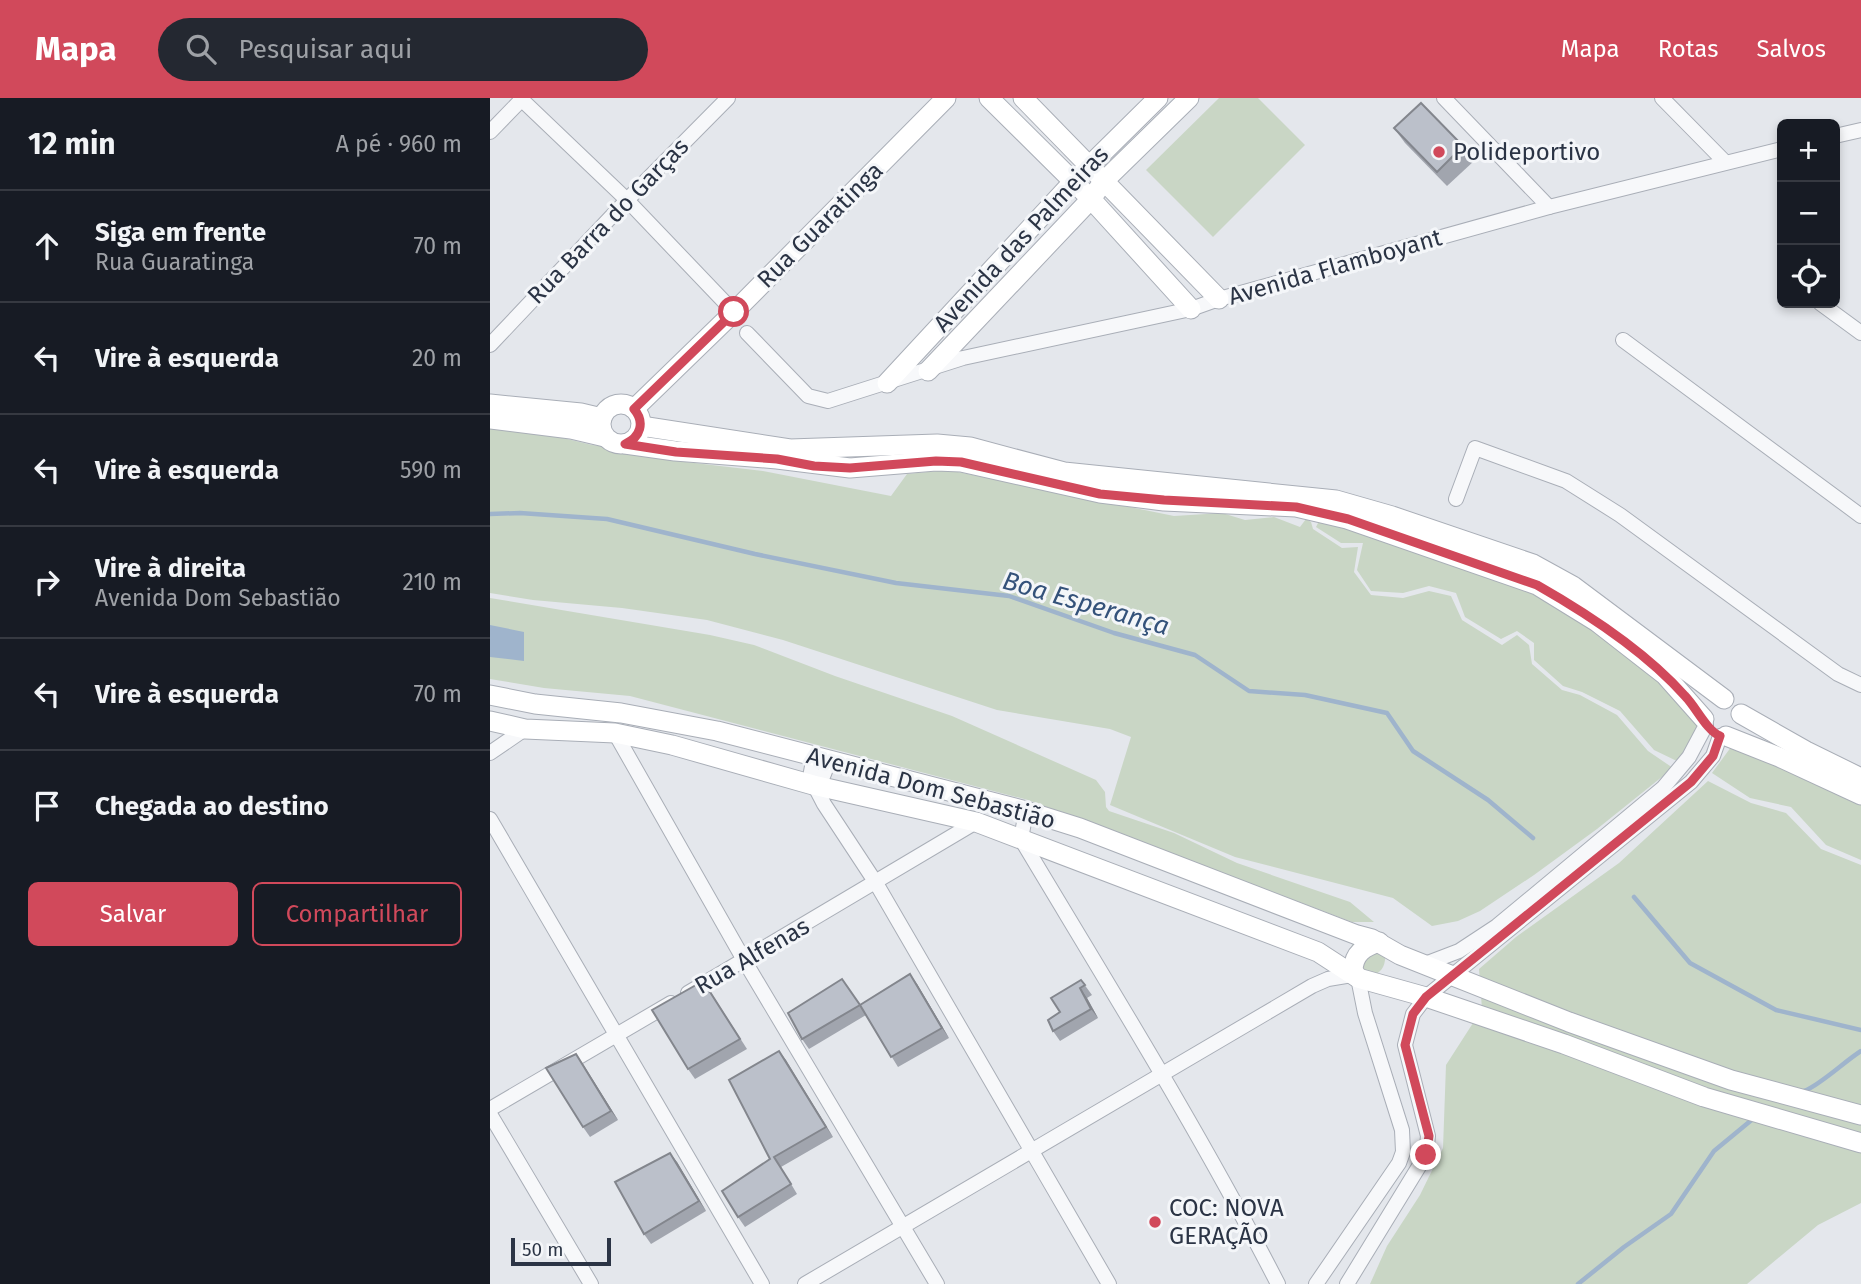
<!DOCTYPE html>
<html lang="pt">
<head>
<meta charset="utf-8">
<style>
	:root { --surface:#171b24; --page:#242831; --text:#f1f3f6; --muted:#9ea1a6; --line:#363941; --accent:#d1495b }
	body { margin:0; font-family:"Fira Sans",sans-serif; background:var(--page); color:var(--text) }
	.controls { position:absolute; right:21px; top:21px; display:grid; overflow:hidden; border-radius:10px; box-shadow:0 4px 10px #0003 }
	.controls button { width:63px; height:63px; display:grid; place-items:center; padding:0; border:0; border-bottom:2px solid var(--line); background:var(--surface); color:var(--text); font:35px sans-serif }
	.scale { position:absolute; left:21px; bottom:18px; width:100px; box-sizing:border-box; padding-left:7px; border:4px solid #2b3445; border-top:0; font-size:19px; line-height:24px; white-space:nowrap; color:#2b3445; -webkit-text-stroke:5px #f4f6f9; paint-order:stroke }
	.stop { position:absolute; width:21px; height:21px; margin:-16px; border:5px solid #d1495b; border-radius:50%; background:#fff }
	.stop.end { background:#d1495b; border-color:#fff; box-shadow:0 2px 7px #0008 }
	.list { margin:0; padding:0; list-style:none }
	h2 { display:flex; justify-content:space-between; align-items:center; height:91px; margin:0; padding:0 28px; font-size:30px }
	h2 small { font-size:23px; font-weight:400; color:var(--muted) }
	.list li { display:grid; grid-template-columns:46px 1fr auto; gap:21px; align-items:center; box-sizing:border-box; height:112px; padding:0 28px; border-top:2px solid var(--line) }
	.list b { display:block; font-size:26px; white-space:nowrap }
	.list p { margin:0; font-size:23px; white-space:nowrap; color:var(--muted) }
	.list em { font-size:23px; font-style:normal; color:var(--muted) }
	.actions { display:flex; gap:14px; padding:21px 28px }
	.actions a { flex:1; padding:16px 0; border:2px solid var(--accent); border-radius:10px; text-align:center; font-size:24px; color:var(--accent) }
	.actions .main { background:var(--accent); color:#fff }
	.icon { flex:none; width:38px; height:38px; fill:none; stroke:currentColor; stroke-width:2; stroke-linecap:round; stroke-linejoin:round }
	.map { position:relative; flex:none; width:1371px; height:1186px; overflow:hidden }
	header { display:flex; align-items:center; gap:42px; box-sizing:border-box; height:98px; padding:0 35px; background:var(--accent); color:#fff }
	header strong { font-size:33px }
	nav { display:flex; gap:38px; margin-inline-start:auto; font-size:24px }
	.search { width:490px; height:63px; background:var(--page); display:flex; align-items:center; gap:18px; box-sizing:border-box; padding:0 24px; border-radius:38px; color:var(--muted); font-size:26px }
	main { display:flex }
	aside { flex:1; background:var(--surface) }
	.map>svg:first-child { display:block }
	.green { fill:#c9d6c5 }
	.water { fill:#9fb4cc }
	.lines { fill:none; stroke-linecap:round; stroke-linejoin:round }
	.stream { stroke:#9fb4cc; stroke-width:4.5 }
	.street-casing { stroke:#a9aeb7; stroke-width:16 }
	.secondary-casing { stroke:#a9aeb7; stroke-width:21 }
	.street { stroke:#f7f8fa; stroke-width:14 }
	.secondary { stroke:#fff; stroke-width:19 }
	.wall { fill:#a1a5ae }
	.shaded-wall { fill:#83868d }
	.building { fill:#bbc0ca; stroke:#83868d; stroke-width:2 }
	.route { stroke:#d1495b; stroke-width:9 }
	.poi-dot { fill:#d1495b; stroke:#f4f6f9; stroke-width:2.5 }
	.labels { text-anchor:middle; stroke-width:6; stroke-linejoin:round; paint-order:stroke }
	.poi-label { font-size:24px; fill:#2b3445; stroke:#f4f6f9; text-anchor:start }
	.street-label { font-size:24px; fill:#2b3445; stroke:#f4f6f9 }
	.water-label { font-size:26px; font-style:italic; fill:#34527a; stroke:#f4f6f9 }
</style>
</head>
<body>
<header>
<strong>Mapa</strong>
<div class="search"><svg class="icon" aria-label="search" viewBox="0 0 24 24"><circle cx="10" cy="10" r="6"/><path d="M15 15l6 6"/></svg>Pesquisar aqui</div>
<nav><a>Mapa</a><a>Rotas</a><a>Salvos</a></nav>
</header>
<main>
<aside>
<h2>12 min<small>A pé · 960 m</small></h2>
<ul class="list">
<li><svg class="icon" aria-label="ahead" viewBox="0 0 24 24"><path d="M12 20V5M6 11l6-6 6 6"/></svg><div><b>Siga em frente</b><p>Rua Guaratinga</p></div><em>70 m</em></li>
<li><svg class="icon" aria-label="left" viewBox="0 0 24 24"><path d="M17 20v-9H6M10 6l-5 5 5 5"/></svg><div><b>Vire à esquerda</b></div><em>20 m</em></li>
<li><svg class="icon" aria-label="left" viewBox="0 0 24 24"><path d="M17 20v-9H6M10 6l-5 5 5 5"/></svg><div><b>Vire à esquerda</b></div><em>590 m</em></li>
<li><svg class="icon" aria-label="right" viewBox="0 0 24 24"><path d="M7 20v-9h11M14 6l5 5-5 5"/></svg><div><b>Vire à direita</b><p>Avenida Dom Sebastião</p></div><em>210 m</em></li>
<li><svg class="icon" aria-label="left" viewBox="0 0 24 24"><path d="M17 20v-9H6M10 6l-5 5 5 5"/></svg><div><b>Vire à esquerda</b></div><em>70 m</em></li>
<li><svg class="icon" aria-label="arrive" viewBox="0 0 24 24"><path d="M6 21V4h12l-3 4 3 4H6"/></svg><div><b>Chegada ao destino</b></div></li>
</ul>
<div class="actions"><a class="main">Salvar</a><a>Compartilhar</a></div>
</aside>
<div class="map">
<svg width="1371" height="1186" viewBox="0 0 1371 1186">
	<rect width="100%" height="100%" fill="#e4e7ec"/>
	<g class="green">
		<polygon points="729,0 768,0 815,47 723,139 656,72"/>
		<polygon points="0,328 48,334 102,347 168,355 196,364 273,373 401,398 417,376 458,372 684,418 732,415 755,422 784,419 810,429 816,421 821,424 823,431 852,450 868,449 864,474 881,497 913,500 939,493 961,498 972,522 1012,547 1027,537 1039,547 1042,566 1072,592 1090,597 1127,617 1158,653 1183,670 1107,731 1044,777 990,813 968,823 942,828 903,800 745,759 620,707 641,639 620,631 507,612 293,542 217,522 132,510 43,502 0,495"/>
		<polygon points="830,421 1044,491 1171,578 1209,630 1191,665 1164,652 1130,613 1092,594 1073,588 1044,562 1044,545 1027,533 1011,541 975,519 966,495 939,488 913,495 881,493 867,472 873,445 851,445 826,429"/>
		<polygon points="0,500 220,537 264,547 345,578 462,618 606,682 615,694 616,709 619,713 684,735 747,765 860,804 884,824 862,824 538,702 140,598 54,590 0,581"/>
		<polygon points="1244,645 1371,702 1371,762 1336,747 1301,709 1260,700 1222,675"/>
		<polygon points="1218,683 1261,705 1296,715 1331,751 1371,767 1371,1105 1328,1127 1257,1186 880,1186 897,1148 930,1097 953,1050 956,967 992,911 989,871 1026,839 1129,765"/>
		<path d="M863,845L895,855C896,866 893,873 883,878L856,860Z"/>
	</g>
	<polygon class="water" points="0,527 34,534 34,563 0,559"/>
	<g class="lines">
		<g class="stream">
			<polyline points="0,416 30,415 117,421 265,456 406,485 519,498 624,535 705,557 759,593 815,597 897,615 923,653 998,702 1043,740"/>
			<polyline points="1144,799 1200,865 1286,912 1371,932"/>
			<path d="M1314,993C1329,988 1355,963 1371,953"/>
			<polyline points="1088,1186 1134,1149 1181,1116 1224,1053 1264,1020"/>
		</g>
		<g class="street-casing">
			<g id="street">
				<polyline points="30,0 137,102 244,214"/>
				<polyline points="954,0 1059,109"/>
				<polyline points="1172,0 1235,64"/>
				<polyline points="0,34 33,0"/>
				<polyline points="1345,38 1371,32"/>
				<polyline points="1330,205 1371,235"/>
				<polyline points="257,235 318,298 338,303 473,260 701,211 729,201 1059,109 1292,51"/>
				<polyline points="1133,242 1371,418"/>
				<polyline points="0,247 137,102 238,0"/>
				<polyline points="966,401 985,350 1076,383 1130,417 1348,576 1371,587"/>
				<polyline points="125,635 254,862 447,1186"/>
				<polyline points="0,655 35,631"/>
				<polyline points="324,658 320,679 334,706 386,785 619,1186"/>
				<polyline points="323,687 332,681 339,663"/>
				<path d="M536,713L531,741C619,888 710,1034 788,1186"/>
				<polyline points="0,721 272,1186"/>
				<polyline points="935,866 969,853 1007,828 1173,690 1199,659 1216,627"/>
				<polyline points="198,895 486,724"/>
				<polyline points="0,1011 181,905"/>
				<polyline points="0,1016 101,1186"/>
				<polyline points="315,1186 822,888 838,881 862,877"/>
				<polyline points="826,1186 909,1065 913,1054 912,1032 875,915 868,880"/>
				<polyline points="857,1186 936,1057 938,1038 915,947 923,916 936,899 1201,684 1223,658 1230,638"/>
			</g>
		</g>
		<g class="secondary-casing">
			<g id="secondary">
				<polyline points="499,0 601,101 701,211"/>
				<polyline points="533,0 729,201"/>
				<polyline points="438,273 601,101 613,84 699,0"/>
				<polyline points="397,285 583,84 668,0"/>
				<polyline points="0,306 91,315 112,320"/>
				<circle cx="131" cy="326" r="20"/>
				<polyline points="144,311 244,214 456,0"/>
				<polyline points="0,321 81,331 115,339"/>
				<polyline points="151,328 300,351 447,346 480,349 574,374 846,402 902,418 1043,466 1083,488 1234,601"/>
				<polyline points="135,346 185,353 287,361 360,370 446,363 471,364 610,395 674,403 806,409 857,421 1047,487 1107,524 1175,577 1214,621"/>
				<polyline points="0,597 45,606 131,615 227,633 536,713 590,730 867,837 882,841 910,857 1079,924 1241,982 1371,1017"/>
				<polyline points="1251,616 1316,653 1371,680"/>
				<polyline points="0,623 35,631 125,635 182,647 323,687 486,724 828,854 868,880 936,899 1074,946 1214,999 1371,1045"/>
				<polyline points="1236,638 1289,659 1371,697"/>
				<path d="M867,879L863,872C864,855 874,849 889,844"/>
			</g>
		</g>
		<use href="#street" class="street"/>
		<use href="#secondary" class="secondary"/>
	</g>
	<g class="wall">
		<polygon points="904,30 973,48 984,63 957,88 915,45"/>
		<polygon points="591,882 602,897 597,900 608,920 570,943 563,933 570,914"/>
		<polygon points="427,886 459,940 408,969 376,917 319,951 312,941 370,907"/>
		<polygon points="220,893 257,951 205,981 198,971"/>
		<polygon points="289,953 343,1039 291,1069 307,1096 255,1129 248,1119 280,1061"/>
		<polygon points="86,956 128,1022 100,1039 93,1029"/>
		<polygon points="187,1064 216,1113 161,1146 154,1136"/>
	</g>
	<g class="shaded-wall">
		<polygon points="420,876 427,886 459,940 452,930"/>
		<polygon points="590,890 597,900 608,920 601,911"/>
		<polygon points="289,953 296,962 343,1039 336,1029"/>
		<polygon points="86,956 93,966 128,1022 121,1013"/>
		<polygon points="180,1055 187,1064 216,1113 209,1103"/>
	</g>
	<g class="building">
		<polygon points="931,5 973,48 947,74 904,30"/>
		<polygon points="420,876 452,930 401,959 370,907"/>
		<polygon points="352,881 370,907 312,941 298,915"/>
		<polygon points="591,882 595,887 590,890 601,911 563,933 558,922 570,914 561,900"/>
		<polygon points="213,883 250,941 198,971 162,912"/>
		<polygon points="289,953 336,1029 284,1059 301,1086 248,1119 232,1093 280,1061 239,982"/>
		<polygon points="86,956 121,1013 93,1029 56,970"/>
		<polygon points="180,1055 209,1103 154,1136 125,1084"/>
	</g>
	<g class="lines">
		<path class="route" d="M244,214L144,311C155,324 151,339 135,346L186,354L287,361L324,368L360,370L446,363L471,364L610,396L674,402L806,409L858,421L1047,487C1098,516 1156,554 1195,598C1206,609 1217,633 1230,638L1223,658L1201,684L936,899L923,916L915,947L939,1038L936,1057"/>
	</g>
	<g class="poi-dot">
		<circle cx="949" cy="54" r="7"/>
		<circle cx="665" cy="1124" r="7"/>
	</g>
	<g class="labels">
		<g class="poi-label">
			<text x="963" y="62">Polideportivo</text>
			<text x="679" y="1118">COC: NOVA<tspan x="679" dy="28">GERAÇÃO</tspan></text>
		</g>
		<g class="street-label">
			<text transform="translate(118 123) rotate(-46)" y="8">Rua Barra do Garças</text>
			<text transform="translate(330 127) rotate(-45)" y="8">Rua Guaratinga</text>
			<text transform="translate(531 141) rotate(-47)" y="8">Avenida das Palmeiras</text>
			<text transform="translate(845 169) rotate(-16)" y="8">Avenida Flamboyant</text>
			<text transform="translate(441 690) rotate(15)" y="8">Avenida Dom Sebastião</text>
			<text transform="translate(262 858) rotate(-30)" y="8">Rua Alfenas</text>
		</g>
		<g class="water-label">
			<text transform="translate(596 505) rotate(16)" y="9">Boa Esperança</text>
		</g>
	</g>
</svg>
<div class="controls">
<button>+</button>
<button>−</button>
<button><svg class="icon" aria-label="locate" viewBox="0 0 24 24"><circle cx="12" cy="12" r="6"/><path d="M12 2v4M12 18v4M2 12h4M18 12h4"/></svg></button>
</div>
<div class="scale">50 m</div>
<div class="stop" style="left:244px;top:214px"></div>
<div class="stop end" style="left:936px;top:1057px"></div>
</div>
</main>
</body>
</html>
